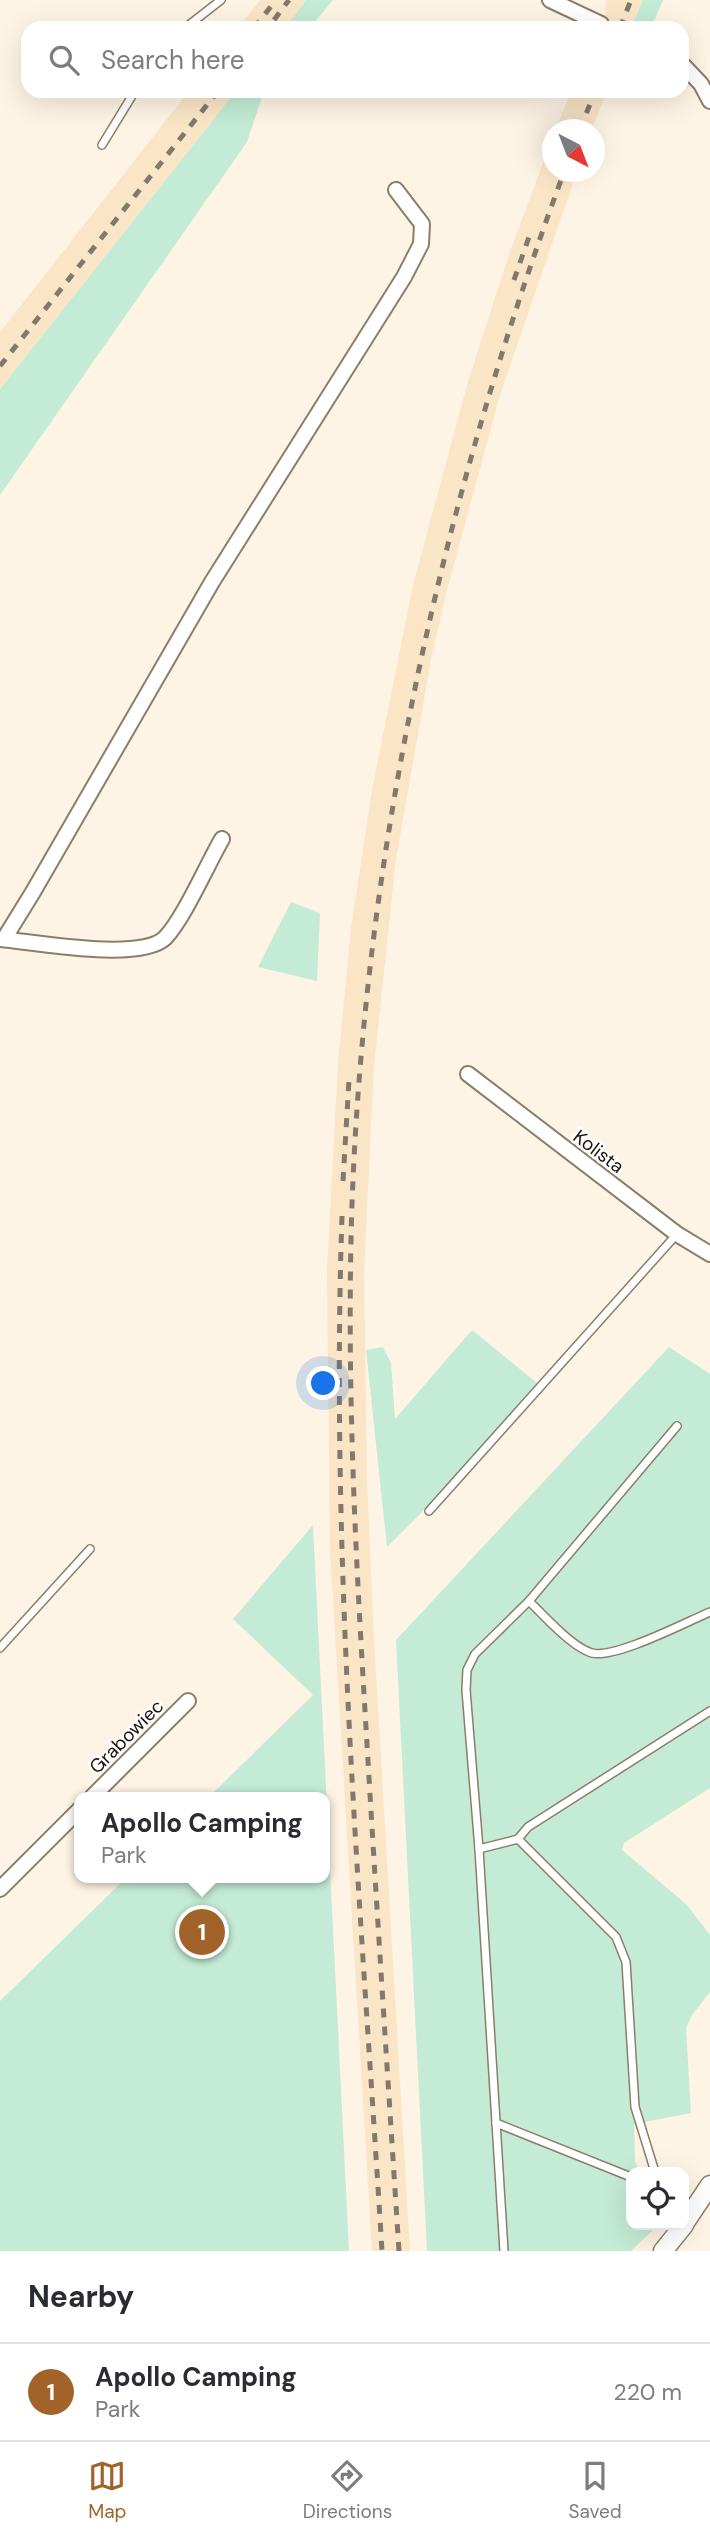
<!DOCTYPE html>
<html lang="en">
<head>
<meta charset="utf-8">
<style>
	:root { --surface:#fff; --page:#f7f7f7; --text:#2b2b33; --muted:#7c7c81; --line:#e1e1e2; --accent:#a16329 }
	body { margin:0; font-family:"DM Sans",sans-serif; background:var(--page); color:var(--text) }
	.controls { position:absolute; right:21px; bottom:21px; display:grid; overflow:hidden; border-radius:14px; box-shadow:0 7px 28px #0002 }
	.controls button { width:63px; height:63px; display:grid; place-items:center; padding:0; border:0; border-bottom:2px solid var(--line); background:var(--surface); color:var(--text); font:35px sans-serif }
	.compass { position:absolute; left:542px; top:119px; width:63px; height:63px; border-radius:50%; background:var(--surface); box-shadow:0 7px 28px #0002; rotate:138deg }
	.you { position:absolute; left:324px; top:1384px; width:24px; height:24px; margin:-18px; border:5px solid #fff; border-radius:50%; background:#1a73e8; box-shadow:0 0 0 10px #1a73e833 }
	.badge { display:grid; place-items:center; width:46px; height:46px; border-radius:50%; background:var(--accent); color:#fff; font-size:23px; font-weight:700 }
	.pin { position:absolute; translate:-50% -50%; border:4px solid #fff; box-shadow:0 2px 7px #0006 }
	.popup { position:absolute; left:74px; top:1792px; width:256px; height:91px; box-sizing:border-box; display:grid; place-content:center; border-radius:14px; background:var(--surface); filter:drop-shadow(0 2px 5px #0005); font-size:23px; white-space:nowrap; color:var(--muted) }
	.popup b { font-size:26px; color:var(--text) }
	.popup::after { content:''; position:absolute; left:50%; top:100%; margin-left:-14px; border:14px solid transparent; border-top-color:var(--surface) }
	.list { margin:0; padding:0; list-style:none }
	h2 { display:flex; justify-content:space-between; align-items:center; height:91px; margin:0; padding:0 28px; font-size:30px }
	h2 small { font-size:23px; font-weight:400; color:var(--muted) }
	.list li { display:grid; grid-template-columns:46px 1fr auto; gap:21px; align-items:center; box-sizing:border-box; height:98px; padding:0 28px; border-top:2px solid var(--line) }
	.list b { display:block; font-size:26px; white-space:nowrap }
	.list p { margin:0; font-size:23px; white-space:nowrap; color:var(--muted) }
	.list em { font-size:23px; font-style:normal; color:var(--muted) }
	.icon { flex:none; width:38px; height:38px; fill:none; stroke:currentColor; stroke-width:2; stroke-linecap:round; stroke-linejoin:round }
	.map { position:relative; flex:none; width:710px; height:2251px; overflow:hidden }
	.search { position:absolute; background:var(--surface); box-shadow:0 7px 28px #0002; left:21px; right:21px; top:21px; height:77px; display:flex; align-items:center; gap:18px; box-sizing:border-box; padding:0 24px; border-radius:21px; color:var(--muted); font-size:26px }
	.sheet { height:189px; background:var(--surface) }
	nav { display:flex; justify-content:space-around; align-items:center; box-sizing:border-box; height:98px; border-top:2px solid var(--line); background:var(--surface); font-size:19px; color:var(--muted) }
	nav a { display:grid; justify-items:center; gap:4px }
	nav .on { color:var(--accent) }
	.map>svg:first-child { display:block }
	.built { fill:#fae6c7 }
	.green { fill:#c4ebd6 }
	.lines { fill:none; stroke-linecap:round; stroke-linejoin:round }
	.service-casing { stroke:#8c7e68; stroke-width:10 }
	.minor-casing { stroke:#8c7e68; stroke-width:18 }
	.tertiary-casing { stroke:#8c7e68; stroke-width:21 }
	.service { stroke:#fff; stroke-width:7 }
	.minor { stroke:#fff; stroke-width:14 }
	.tertiary { stroke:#fff; stroke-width:18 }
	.rail { stroke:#81796e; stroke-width:5; stroke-dasharray:9 9; stroke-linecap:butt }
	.labels { text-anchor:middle; stroke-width:5; stroke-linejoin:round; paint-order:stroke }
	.street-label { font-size:19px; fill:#1c160e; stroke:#fff }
</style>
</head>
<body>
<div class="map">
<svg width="710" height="2251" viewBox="0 0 710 2251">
	<rect width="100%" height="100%" fill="#fdf4e5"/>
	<g class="built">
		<polygon points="260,0 306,0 285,28 238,28"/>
		<polygon points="607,0 643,0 634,21 631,20 628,28 600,28 607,10 604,9"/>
		<polygon points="189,91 236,91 0,389 0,332"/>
		<polygon points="571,91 607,91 592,129 556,129"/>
		<polygon points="552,139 552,172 577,172 500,395 446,594 431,660 396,859 374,1066 364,1272 367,1477 373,1621 410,2251 372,2251 330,1550 327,1269 338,1064 351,928 372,790 413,585 467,385 510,251"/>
	</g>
	<g class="green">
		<polygon points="306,0 333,0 310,28 285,28"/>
		<polygon points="643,0 663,0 652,26 634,21"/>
		<polygon points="236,91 264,91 247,142 0,495 0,389"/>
		<polygon points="291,902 320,913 317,981 258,967"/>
		<polygon points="472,1330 537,1383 422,1512 387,1547 366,1350 383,1347 391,1363 395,1419"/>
		<polygon points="669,1347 710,1374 710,1788 624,1843 622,1850 687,1905 710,1935 710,1992 692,2015 686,2028 691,2113 634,2124 635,2161 639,2172 631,2172 631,2225 658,2225 631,2251 427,2251 396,1640"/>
		<polygon points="313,1525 349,2251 0,2251 0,2001 126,1878 324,1878 324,1797 209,1797 313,1695 233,1619"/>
	</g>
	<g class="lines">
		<g class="service-casing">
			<g id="service">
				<polyline points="185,28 221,0"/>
				<polyline points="102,145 135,91"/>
				<polyline points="429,1511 677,1234"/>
				<path d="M529,1601C543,1615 573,1648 592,1653C615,1659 686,1622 710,1612"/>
				<polyline points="0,1648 90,1549"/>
				<polyline points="518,1839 616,1937 626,1962 635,2107 655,2172"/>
				<polyline points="479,1849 518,1839 528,1827 710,1711"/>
				<polyline points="496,2123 631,2177"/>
				<polyline points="504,2251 479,1849 466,1690 467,1670 475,1654 529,1601 677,1426"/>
			</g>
		</g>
		<g class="minor-casing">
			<g id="minor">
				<polyline points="550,0 601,24"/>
				<polyline points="682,64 701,84 710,101"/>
				<path d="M0,939C34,942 140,962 165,938C184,918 207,865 222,839"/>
				<polyline points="4,939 33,892 212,582 404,277 421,244 422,224 396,190"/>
				<polyline points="468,1074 677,1234 710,1254"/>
				<polyline points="92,1797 188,1701"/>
				<polyline points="0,1889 80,1809"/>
			</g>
		</g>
		<g class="tertiary-casing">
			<g id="tertiary">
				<polyline points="684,2224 710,2185"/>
				<polyline points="663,2251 684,2225"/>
			</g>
		</g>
		<use href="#service" class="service"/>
		<use href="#minor" class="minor"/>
		<use href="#tertiary" class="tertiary"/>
		<g class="rail">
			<polyline points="274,20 289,0"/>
			<polyline points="254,28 276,0"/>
			<polyline points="620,28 631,0"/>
			<polyline points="580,130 595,91"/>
			<polyline points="514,280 530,234"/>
			<polyline points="0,366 218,91"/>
			<polyline points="343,1181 349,1080"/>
			<path d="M342,1216C330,1561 361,1907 382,2251"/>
			<path d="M399,2251C388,2082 377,1913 367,1744C356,1564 346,1384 352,1204C365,850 441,504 564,172"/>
		</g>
	</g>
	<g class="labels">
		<g class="street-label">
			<text transform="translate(599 1151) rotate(37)" y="7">Kolista</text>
			<text transform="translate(126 1736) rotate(-45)" y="7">Grabowiec</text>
		</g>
	</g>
</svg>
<div class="controls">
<button><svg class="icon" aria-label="locate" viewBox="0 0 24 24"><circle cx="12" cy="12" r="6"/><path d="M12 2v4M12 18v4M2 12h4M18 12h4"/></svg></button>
</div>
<svg class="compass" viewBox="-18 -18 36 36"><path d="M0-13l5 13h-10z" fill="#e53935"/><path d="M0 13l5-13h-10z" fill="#7c7c81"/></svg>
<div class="you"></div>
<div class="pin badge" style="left:202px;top:1932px">1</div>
<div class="popup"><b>Apollo Camping</b>Park</div>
<div class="search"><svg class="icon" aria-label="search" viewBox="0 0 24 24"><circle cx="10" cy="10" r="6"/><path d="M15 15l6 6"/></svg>Search here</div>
</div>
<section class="sheet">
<h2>Nearby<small></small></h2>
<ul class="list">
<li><span class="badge">1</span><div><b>Apollo Camping</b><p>Park</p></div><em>220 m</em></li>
</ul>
</section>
<nav>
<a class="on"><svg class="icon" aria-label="map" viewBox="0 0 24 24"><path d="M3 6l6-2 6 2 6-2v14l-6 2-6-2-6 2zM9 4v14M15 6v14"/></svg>Map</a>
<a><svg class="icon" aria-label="directions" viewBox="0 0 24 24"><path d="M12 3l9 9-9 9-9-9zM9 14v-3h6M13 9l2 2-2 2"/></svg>Directions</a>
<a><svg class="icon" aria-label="saved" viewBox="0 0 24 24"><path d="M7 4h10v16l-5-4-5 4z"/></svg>Saved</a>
</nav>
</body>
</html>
